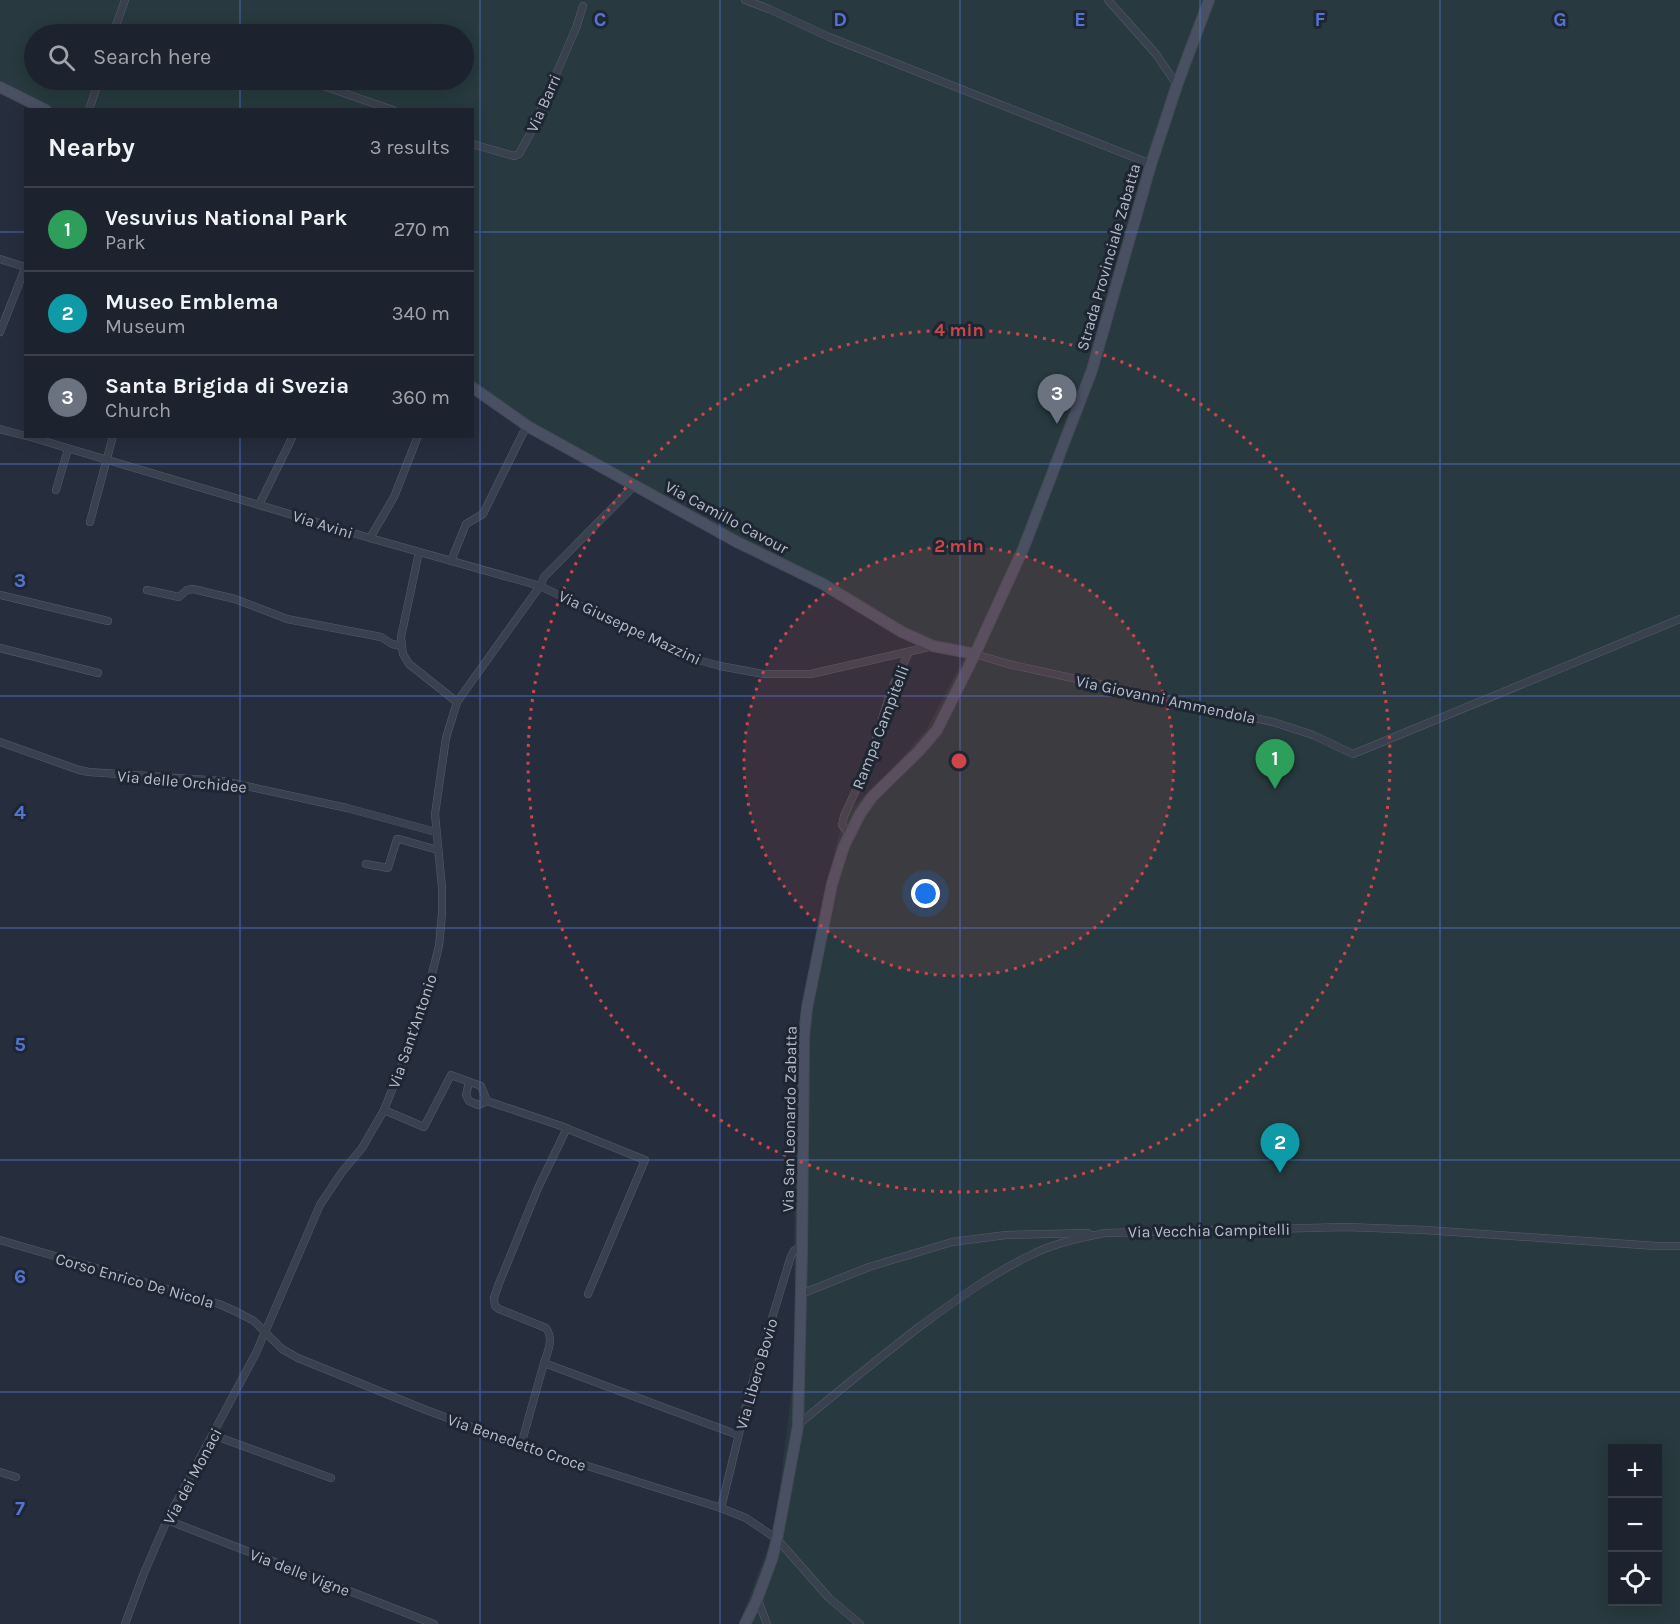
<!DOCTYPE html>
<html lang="en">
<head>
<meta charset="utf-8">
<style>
	:root { --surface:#1c222e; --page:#252a36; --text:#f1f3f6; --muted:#a0a4aa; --line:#3a3f4a; --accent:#d93025 }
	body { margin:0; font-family:Karla,sans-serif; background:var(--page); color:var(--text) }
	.controls { position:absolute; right:18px; bottom:18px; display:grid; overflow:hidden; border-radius:0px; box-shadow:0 3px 15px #0003 }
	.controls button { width:54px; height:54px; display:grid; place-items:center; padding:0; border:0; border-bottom:2px solid var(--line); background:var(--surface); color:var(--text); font:30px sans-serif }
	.you { position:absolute; left:926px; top:894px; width:21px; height:21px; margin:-15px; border:4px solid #fff; border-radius:50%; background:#1a73e8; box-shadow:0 0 0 9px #1a73e833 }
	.badge { display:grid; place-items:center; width:39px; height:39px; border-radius:50%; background:var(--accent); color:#fff; font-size:20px; font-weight:700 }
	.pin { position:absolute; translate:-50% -50px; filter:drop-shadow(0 2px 3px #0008) }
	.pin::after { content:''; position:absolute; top:32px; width:21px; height:18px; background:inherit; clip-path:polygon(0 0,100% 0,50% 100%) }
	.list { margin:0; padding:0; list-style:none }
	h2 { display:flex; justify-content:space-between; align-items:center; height:78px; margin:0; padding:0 24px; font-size:26px }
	h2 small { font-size:20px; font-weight:400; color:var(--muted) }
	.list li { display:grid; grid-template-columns:39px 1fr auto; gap:18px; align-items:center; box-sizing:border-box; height:84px; padding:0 24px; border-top:2px solid var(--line) }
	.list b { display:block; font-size:22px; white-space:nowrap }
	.list p { margin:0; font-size:20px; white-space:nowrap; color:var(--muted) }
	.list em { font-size:20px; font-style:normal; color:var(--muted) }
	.icon { flex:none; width:33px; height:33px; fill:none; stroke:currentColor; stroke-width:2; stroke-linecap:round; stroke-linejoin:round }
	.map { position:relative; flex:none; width:1680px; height:1624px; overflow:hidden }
	.search { position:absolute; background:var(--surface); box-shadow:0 3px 15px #0003; left:24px; top:24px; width:450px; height:66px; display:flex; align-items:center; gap:15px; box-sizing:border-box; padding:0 21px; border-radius:33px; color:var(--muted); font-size:22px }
	.panel { position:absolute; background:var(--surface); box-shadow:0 3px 15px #0003; left:24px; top:108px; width:450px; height:330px; border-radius:0px }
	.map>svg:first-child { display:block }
	.green { fill:#283a3f; fill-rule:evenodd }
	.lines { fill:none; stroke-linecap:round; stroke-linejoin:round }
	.street-casing { stroke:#555c69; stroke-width:8 }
	.secondary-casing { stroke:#444a57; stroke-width:12 }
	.street { stroke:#3a414e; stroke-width:7 }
	.secondary { stroke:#495061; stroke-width:10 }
	.grid { fill:none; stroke:#5374d3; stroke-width:1.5; stroke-opacity:0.55 }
	.ring { fill:none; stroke:#d04648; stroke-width:3; stroke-dasharray:3 6 }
	.labels { text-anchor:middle; stroke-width:6; stroke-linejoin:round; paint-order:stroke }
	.street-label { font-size:16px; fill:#b7bcc9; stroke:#1f2633 }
	.grid-label { font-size:20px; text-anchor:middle; font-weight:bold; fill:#5374d3; stroke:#1f2633; stroke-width:6; stroke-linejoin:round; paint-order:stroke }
	.centre { fill:#d04648; stroke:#1f2633; stroke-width:3 }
	.ring-label { font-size:18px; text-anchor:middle; font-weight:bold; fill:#d04648; stroke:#1f2633; stroke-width:6; stroke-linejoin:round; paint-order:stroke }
</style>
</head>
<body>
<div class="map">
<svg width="1680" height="1624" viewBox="0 0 1680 1624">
	<rect width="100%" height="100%" fill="#262e3e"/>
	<path class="green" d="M0,0H1680V1624H739L769,1545L779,1494L797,1348L794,1254L795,1082L807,981L825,888L844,816L898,762L926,730L964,658L908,639L858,608L473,392L472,110L36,109L0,92ZM34,34H464V80H34ZM1612,1448H1658V1602H1612Z"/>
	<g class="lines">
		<g class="street-casing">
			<g id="street">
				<polyline points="745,0 769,9 829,37 1151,164"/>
				<polyline points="1108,0 1156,54 1177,85"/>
				<polyline points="115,28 144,34"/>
				<polyline points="113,34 125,0"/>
				<polyline points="306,80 393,110"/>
				<polyline points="89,110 99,80"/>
				<polyline points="472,144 514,156 519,154 531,132 576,28 583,6"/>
				<polyline points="0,259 25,267"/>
				<polyline points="0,332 26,266"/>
				<polyline points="0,429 26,436"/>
				<polyline points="27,436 370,538 540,586 687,657 720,666 764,674 811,674 933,646"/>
				<polyline points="56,490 68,449"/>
				<polyline points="259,505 293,436"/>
				<polyline points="90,522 113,436"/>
				<polyline points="370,538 394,497 418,436"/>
				<polyline points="419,552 401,637 403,654 409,664 457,702"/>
				<polyline points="451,561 466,524 483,514 523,433 529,427"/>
				<polyline points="147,590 179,597 187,590 193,589 235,599 287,619 381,637 392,644 401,646"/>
				<polyline points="0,595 108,621"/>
				<polyline points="0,648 98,673"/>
				<polyline points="975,654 1008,664 1273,722 1313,735 1353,754 1680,619"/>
				<polyline points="0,742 79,770 89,772 223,781 347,808 436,832"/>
				<polyline points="849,833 842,825 844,816 869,762 891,690 909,652"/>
				<polyline points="366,864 388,868 397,839 399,839 438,850"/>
				<path d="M469,1082L466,1095L469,1101L478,1105L487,1101L567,1128L538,1188L498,1286L494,1298L495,1306L499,1309L546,1328C554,1339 548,1351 544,1363L738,1435"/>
				<polyline points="384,1110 424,1127 451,1075 481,1086 487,1101"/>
				<polyline points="568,1129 645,1160 588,1294"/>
				<polyline points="0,1240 219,1304 237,1312 254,1321 282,1349 298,1358 426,1410 521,1445 721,1508 746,1518 777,1539 829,1598 860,1624"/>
				<polyline points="801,1294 869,1267 952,1242 1006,1235 1088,1233"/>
				<path d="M798,1425C838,1391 878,1359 919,1327C955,1301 991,1274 1031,1255C1054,1243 1080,1238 1105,1233L1346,1227L1425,1230L1656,1246H1680"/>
				<polyline points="213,1435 331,1478"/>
				<polyline points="521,1445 544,1363"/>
				<polyline points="0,1472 16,1477"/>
				<path d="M721,1508L748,1397L791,1256C793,1250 796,1248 802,1247"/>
				<polyline points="167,1520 434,1624"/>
				<polyline points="757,1598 767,1624"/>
				<polyline points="125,1624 144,1573 167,1520 256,1353 320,1205 342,1172 362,1148 384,1110 412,1039 429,986 439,946 442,914 442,888 435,814 446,738 457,702 540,586 544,577 635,485"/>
			</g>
		</g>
		<g class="secondary-casing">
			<g id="secondary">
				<polyline points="0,87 46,110"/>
				<polyline points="472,387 529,427 737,542 823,584 902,632 933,646 975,654"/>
				<polyline points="745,1624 756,1602 772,1559 777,1539 798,1426 802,1247 804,1036 807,1008 832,884 844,846 860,814 872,797 919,751 937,730 975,654 1024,547 1092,370 1151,164 1177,85 1209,0"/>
			</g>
		</g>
		<use href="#street" class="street"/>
		<use href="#secondary" class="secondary"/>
	</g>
	<path class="grid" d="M240,0V34M480,0V1624M720,0V1624M960,0V1624M1200,0V1624M1440,0V1624M240,80V110M0,232H26M472,232H1680M240,436V1624M0,464H1680M0,696H1680M0,928H1680M0,1160H1680M0,1392H1680"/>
	<circle cx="959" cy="761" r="215" fill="#d04648" fill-opacity=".12"/>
	<g class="ring">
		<circle cx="959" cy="761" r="215"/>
		<circle cx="959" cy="761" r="431"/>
	</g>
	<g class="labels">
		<g class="street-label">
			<text transform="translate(543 103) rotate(-66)" y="6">Via Barri</text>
			<text transform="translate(1108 257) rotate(-74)" y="6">Strada Provinciale Zabatta</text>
			<text transform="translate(727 517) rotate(28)" y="6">Via Camillo Cavour</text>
			<text transform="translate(323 524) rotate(17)" y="6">Via Avini</text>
			<text transform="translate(630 627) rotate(25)" y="6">Via Giuseppe Mazzini</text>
			<text transform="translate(1166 699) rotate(12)" y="6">Via Giovanni Ammendola</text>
			<text transform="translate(880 727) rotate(-69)" y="6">Rampa Campitelli</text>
			<text transform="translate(182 781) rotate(5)" y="6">Via delle Orchidee</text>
			<text transform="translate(412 1031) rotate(-71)" y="6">Via Sant'Antonio</text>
			<text transform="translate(789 1119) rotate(-89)" y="6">Via San Leonardo Zabatta</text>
			<text transform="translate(1209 1230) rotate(-1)" y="6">Via Vecchia Campitelli</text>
			<text transform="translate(135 1280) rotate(16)" y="6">Corso Enrico De Nicola</text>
			<text transform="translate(756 1374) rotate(-74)" y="6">Via Libero Bovio</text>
			<text transform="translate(517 1442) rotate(19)" y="6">Via Benedetto Croce</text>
			<text transform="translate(192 1476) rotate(-62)" y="6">Via dei Monaci</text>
			<text transform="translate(300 1572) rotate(21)" y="6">Via delle Vigne</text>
		</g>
	</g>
	<g class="grid-label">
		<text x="600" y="26">C</text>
		<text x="840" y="26">D</text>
		<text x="1080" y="26">E</text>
		<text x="1320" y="26">F</text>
		<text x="1560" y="26">G</text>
		<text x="20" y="587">3</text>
		<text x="20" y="819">4</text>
		<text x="20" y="1051">5</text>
		<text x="20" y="1283">6</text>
		<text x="20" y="1515">7</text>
	</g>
	<circle cx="959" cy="761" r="9" class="centre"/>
	<g class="ring-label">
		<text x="959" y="336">4 min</text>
		<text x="959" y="552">2 min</text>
	</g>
</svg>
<div class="controls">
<button>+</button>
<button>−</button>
<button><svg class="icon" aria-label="locate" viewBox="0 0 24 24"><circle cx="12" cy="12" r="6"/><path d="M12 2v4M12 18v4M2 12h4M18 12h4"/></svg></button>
</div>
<div class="you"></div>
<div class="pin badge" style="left:1275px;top:789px;background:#2e9e5b">1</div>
<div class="pin badge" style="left:1280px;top:1173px;background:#0f9aa8">2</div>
<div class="pin badge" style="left:1057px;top:424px;background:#6b7280">3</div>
<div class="search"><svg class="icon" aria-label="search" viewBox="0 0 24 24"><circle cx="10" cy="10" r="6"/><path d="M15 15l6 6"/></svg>Search here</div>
<section class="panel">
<h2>Nearby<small>3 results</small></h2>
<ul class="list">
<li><span class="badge" style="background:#2e9e5b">1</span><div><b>Vesuvius National Park</b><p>Park</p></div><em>270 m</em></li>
<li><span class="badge" style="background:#0f9aa8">2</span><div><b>Museo Emblema</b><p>Museum</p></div><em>340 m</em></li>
<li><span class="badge" style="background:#6b7280">3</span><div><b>Santa Brigida di Svezia</b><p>Church</p></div><em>360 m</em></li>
</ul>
</section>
</div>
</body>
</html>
